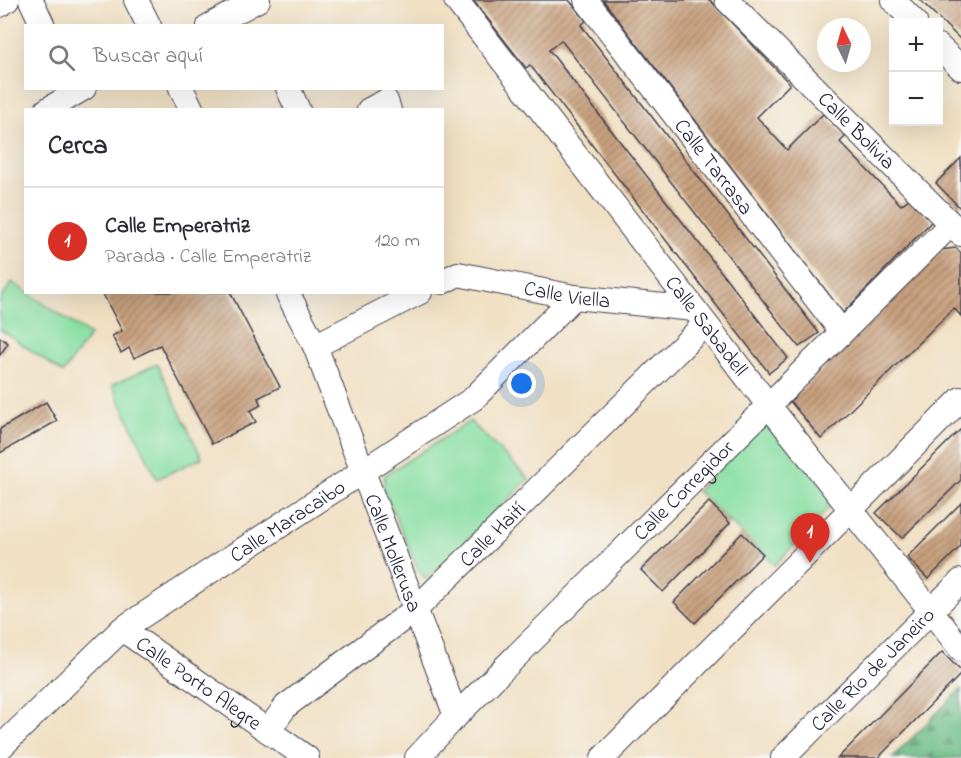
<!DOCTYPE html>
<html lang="es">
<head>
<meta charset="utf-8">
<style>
	:root { --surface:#fff; --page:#f2f2f3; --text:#2b2b33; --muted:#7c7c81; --line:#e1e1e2; --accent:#d93025 }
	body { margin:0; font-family:"Indie Flower",sans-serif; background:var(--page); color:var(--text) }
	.controls { position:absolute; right:18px; top:18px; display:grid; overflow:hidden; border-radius:0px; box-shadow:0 6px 24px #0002 }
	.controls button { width:54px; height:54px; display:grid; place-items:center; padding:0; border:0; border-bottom:2px solid var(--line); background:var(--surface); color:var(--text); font:30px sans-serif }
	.compass { position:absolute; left:817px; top:18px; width:54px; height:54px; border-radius:50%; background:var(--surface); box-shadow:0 6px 24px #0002; rotate:355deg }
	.you { position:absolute; left:522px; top:384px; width:21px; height:21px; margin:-15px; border:4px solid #fff; border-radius:50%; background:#1a73e8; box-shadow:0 0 0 9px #1a73e833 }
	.badge { display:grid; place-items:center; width:39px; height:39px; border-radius:50%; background:var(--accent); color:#fff; font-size:20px; font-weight:700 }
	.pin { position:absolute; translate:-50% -50px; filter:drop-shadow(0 2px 3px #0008) }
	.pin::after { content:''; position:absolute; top:32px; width:21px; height:18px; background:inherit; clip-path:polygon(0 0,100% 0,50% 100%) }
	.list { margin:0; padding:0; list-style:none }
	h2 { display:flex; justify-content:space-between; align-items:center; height:78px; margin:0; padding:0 24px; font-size:26px }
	h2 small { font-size:20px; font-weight:400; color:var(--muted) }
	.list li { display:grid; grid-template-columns:39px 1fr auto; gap:18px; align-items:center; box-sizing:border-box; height:108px; padding:0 24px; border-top:2px solid var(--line) }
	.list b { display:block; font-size:22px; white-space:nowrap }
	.list p { margin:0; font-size:20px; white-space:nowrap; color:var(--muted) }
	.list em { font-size:20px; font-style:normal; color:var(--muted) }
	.icon { flex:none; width:33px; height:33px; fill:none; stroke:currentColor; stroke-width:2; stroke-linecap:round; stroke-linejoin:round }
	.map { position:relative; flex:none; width:961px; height:758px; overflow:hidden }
	.search { position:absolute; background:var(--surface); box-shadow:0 6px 24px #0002; left:24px; top:24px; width:420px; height:66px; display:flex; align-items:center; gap:15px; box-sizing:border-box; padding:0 21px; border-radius:0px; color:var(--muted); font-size:22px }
	.panel { position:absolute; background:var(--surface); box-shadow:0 6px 24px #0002; left:24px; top:108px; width:420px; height:186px; border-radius:0px }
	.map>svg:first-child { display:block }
	.forest { fill:url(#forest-firs); stroke:#487062; stroke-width:1.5 }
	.green { fill:#88dfa2; stroke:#55806e; stroke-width:1.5 }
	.building { fill:url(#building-hatch) }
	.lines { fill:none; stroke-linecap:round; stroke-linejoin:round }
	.minor-casing { stroke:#413e4f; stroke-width:26 }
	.minor { stroke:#fff; stroke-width:24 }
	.labels { text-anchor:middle; stroke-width:4.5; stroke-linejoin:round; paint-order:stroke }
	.street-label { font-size:21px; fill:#22223b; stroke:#f6f6f2 }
</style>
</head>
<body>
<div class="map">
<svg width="961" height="758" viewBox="0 0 961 758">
	<defs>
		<pattern id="forest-firs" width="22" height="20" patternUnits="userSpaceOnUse" patternTransform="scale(1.5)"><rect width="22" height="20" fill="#6ebe88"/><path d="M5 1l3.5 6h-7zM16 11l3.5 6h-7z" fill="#5a9a70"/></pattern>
		<pattern id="building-hatch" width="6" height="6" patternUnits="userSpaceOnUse" patternTransform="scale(1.5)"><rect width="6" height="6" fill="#c8a17f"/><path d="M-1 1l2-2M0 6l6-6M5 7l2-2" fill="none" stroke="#a28369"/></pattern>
	</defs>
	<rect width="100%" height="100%" fill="#f6f6f2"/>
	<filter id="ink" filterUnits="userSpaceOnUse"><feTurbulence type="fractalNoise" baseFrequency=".0167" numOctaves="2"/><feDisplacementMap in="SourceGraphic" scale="12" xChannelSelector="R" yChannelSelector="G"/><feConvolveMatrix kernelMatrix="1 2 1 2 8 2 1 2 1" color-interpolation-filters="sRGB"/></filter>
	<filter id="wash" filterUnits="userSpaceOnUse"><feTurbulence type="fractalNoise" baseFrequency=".008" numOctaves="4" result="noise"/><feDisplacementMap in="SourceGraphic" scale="24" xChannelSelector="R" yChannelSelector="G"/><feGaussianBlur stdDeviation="1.35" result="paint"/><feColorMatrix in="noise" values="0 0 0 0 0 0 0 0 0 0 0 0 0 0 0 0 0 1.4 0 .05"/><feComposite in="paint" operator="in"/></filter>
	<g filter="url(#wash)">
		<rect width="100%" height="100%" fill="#f1e0c3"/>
		<polygon class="forest" points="961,689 961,758 892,758"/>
		<g class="green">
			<polygon points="12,282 90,335 63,373 0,329 0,300"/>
			<polygon points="157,364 202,458 157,479 112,385"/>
			<polygon points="773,411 840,496 775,565 697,491"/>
			<polygon points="470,421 529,479 426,580 418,570 383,488 385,475"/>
		</g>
		<g id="blocks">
			<g class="building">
				<polygon points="473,0 569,0 586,21 581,25 819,333 799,347 561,40 549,50 788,358 769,373 530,65 526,68"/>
				<polygon points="603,0 710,0 790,84 757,117 787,150 823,114 846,136 840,142 901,205 909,199 932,221 843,313"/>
				<polygon points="920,0 961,0 961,40"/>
				<polygon points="961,158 961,209 936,183"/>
				<polygon points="956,248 961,253 961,316 954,308 821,439 790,401 940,250"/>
				<polygon points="102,292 230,292 280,387 258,398 261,405 250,411 256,422 212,444 160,345 134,358 129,348 121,353 112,336 122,331"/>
				<polygon points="0,337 8,343 0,355"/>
				<polygon points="46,402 57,421 0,453 0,429"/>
				<polygon points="961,429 961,480 902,538 876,513"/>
				<polygon points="709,502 730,523 663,592 641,570"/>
				<polygon points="961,503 961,546 928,579 907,557"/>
				<polygon points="742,533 763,554 695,623 674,602"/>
				<polygon points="942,652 961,671 961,674 878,758 838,758"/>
			</g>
		</g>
	</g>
	<g filter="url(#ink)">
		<use href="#blocks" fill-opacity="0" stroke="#413e4f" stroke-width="1.5"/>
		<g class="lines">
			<g class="minor-casing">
				<g id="minor">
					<polyline points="31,0 43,26"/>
					<polyline points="136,0 149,26"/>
					<path id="s1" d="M456,0L773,411L961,649"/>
					<path id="s2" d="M586,0L842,332"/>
					<path id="s3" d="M727,0L961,234"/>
					<polyline points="893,0 915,22"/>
					<polyline points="0,5 7,0"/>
					<polyline points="209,26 258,0"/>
					<polyline points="938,46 961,68"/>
					<polyline points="181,88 192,110"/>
					<polyline points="288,88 298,110"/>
					<polyline points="47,110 84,88"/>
					<polyline points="369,110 386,101 389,110"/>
					<path id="s4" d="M442,282L458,274L574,297L694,309"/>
					<path id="s5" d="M287,292L315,346L456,716"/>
					<polyline points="315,346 420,292"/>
					<path id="s6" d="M122,629L307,758"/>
					<path id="s7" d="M268,731L286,706L416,609L705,324"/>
					<path id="s8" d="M0,748L122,629L473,399L574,297"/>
					<path id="s9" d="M417,758L456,716L951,224"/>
					<polyline points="603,758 961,399"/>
					<path id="s10" d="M783,758L961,581"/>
				</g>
			</g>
			<use href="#minor" class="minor"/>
		</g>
	</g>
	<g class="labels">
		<g class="street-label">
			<text dy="7" stroke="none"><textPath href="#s3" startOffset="184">Calle Bolivia</textPath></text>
			<text dy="7" stroke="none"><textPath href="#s2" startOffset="210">Calle Tarrasa</textPath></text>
			<text dy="7" stroke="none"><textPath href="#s4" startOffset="129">Calle Viella</textPath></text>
			<text dy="7" stroke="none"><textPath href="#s1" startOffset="411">Calle Sabadell</textPath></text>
			<text dy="7" stroke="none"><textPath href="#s9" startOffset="378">Calle Corregidor</textPath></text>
			<text dy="7" stroke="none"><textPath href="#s8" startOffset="368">Calle Maracaibo</textPath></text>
			<text dy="7" stroke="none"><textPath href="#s7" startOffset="300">Calle Haití</textPath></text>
			<text dy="7" stroke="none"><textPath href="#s5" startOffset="282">Calle Mollerusa</textPath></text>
			<text dy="7" stroke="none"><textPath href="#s10" startOffset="126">Calle Río de Janeiro</textPath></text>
			<text dy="7" stroke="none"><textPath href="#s6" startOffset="94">Calle Porto Alegre</textPath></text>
		</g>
	</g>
</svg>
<div class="controls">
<button>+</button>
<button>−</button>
</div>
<svg class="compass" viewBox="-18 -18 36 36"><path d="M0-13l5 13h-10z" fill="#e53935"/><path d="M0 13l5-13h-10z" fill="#7c7c81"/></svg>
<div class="you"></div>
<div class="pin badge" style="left:810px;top:563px">1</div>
<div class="search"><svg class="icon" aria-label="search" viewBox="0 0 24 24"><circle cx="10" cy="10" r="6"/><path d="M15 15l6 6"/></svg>Buscar aquí</div>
<section class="panel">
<h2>Cerca<small></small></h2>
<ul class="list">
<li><span class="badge">1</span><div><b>Calle Emperatriz</b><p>Parada · Calle Emperatriz</p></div><em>120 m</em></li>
</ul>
</section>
</div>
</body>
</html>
